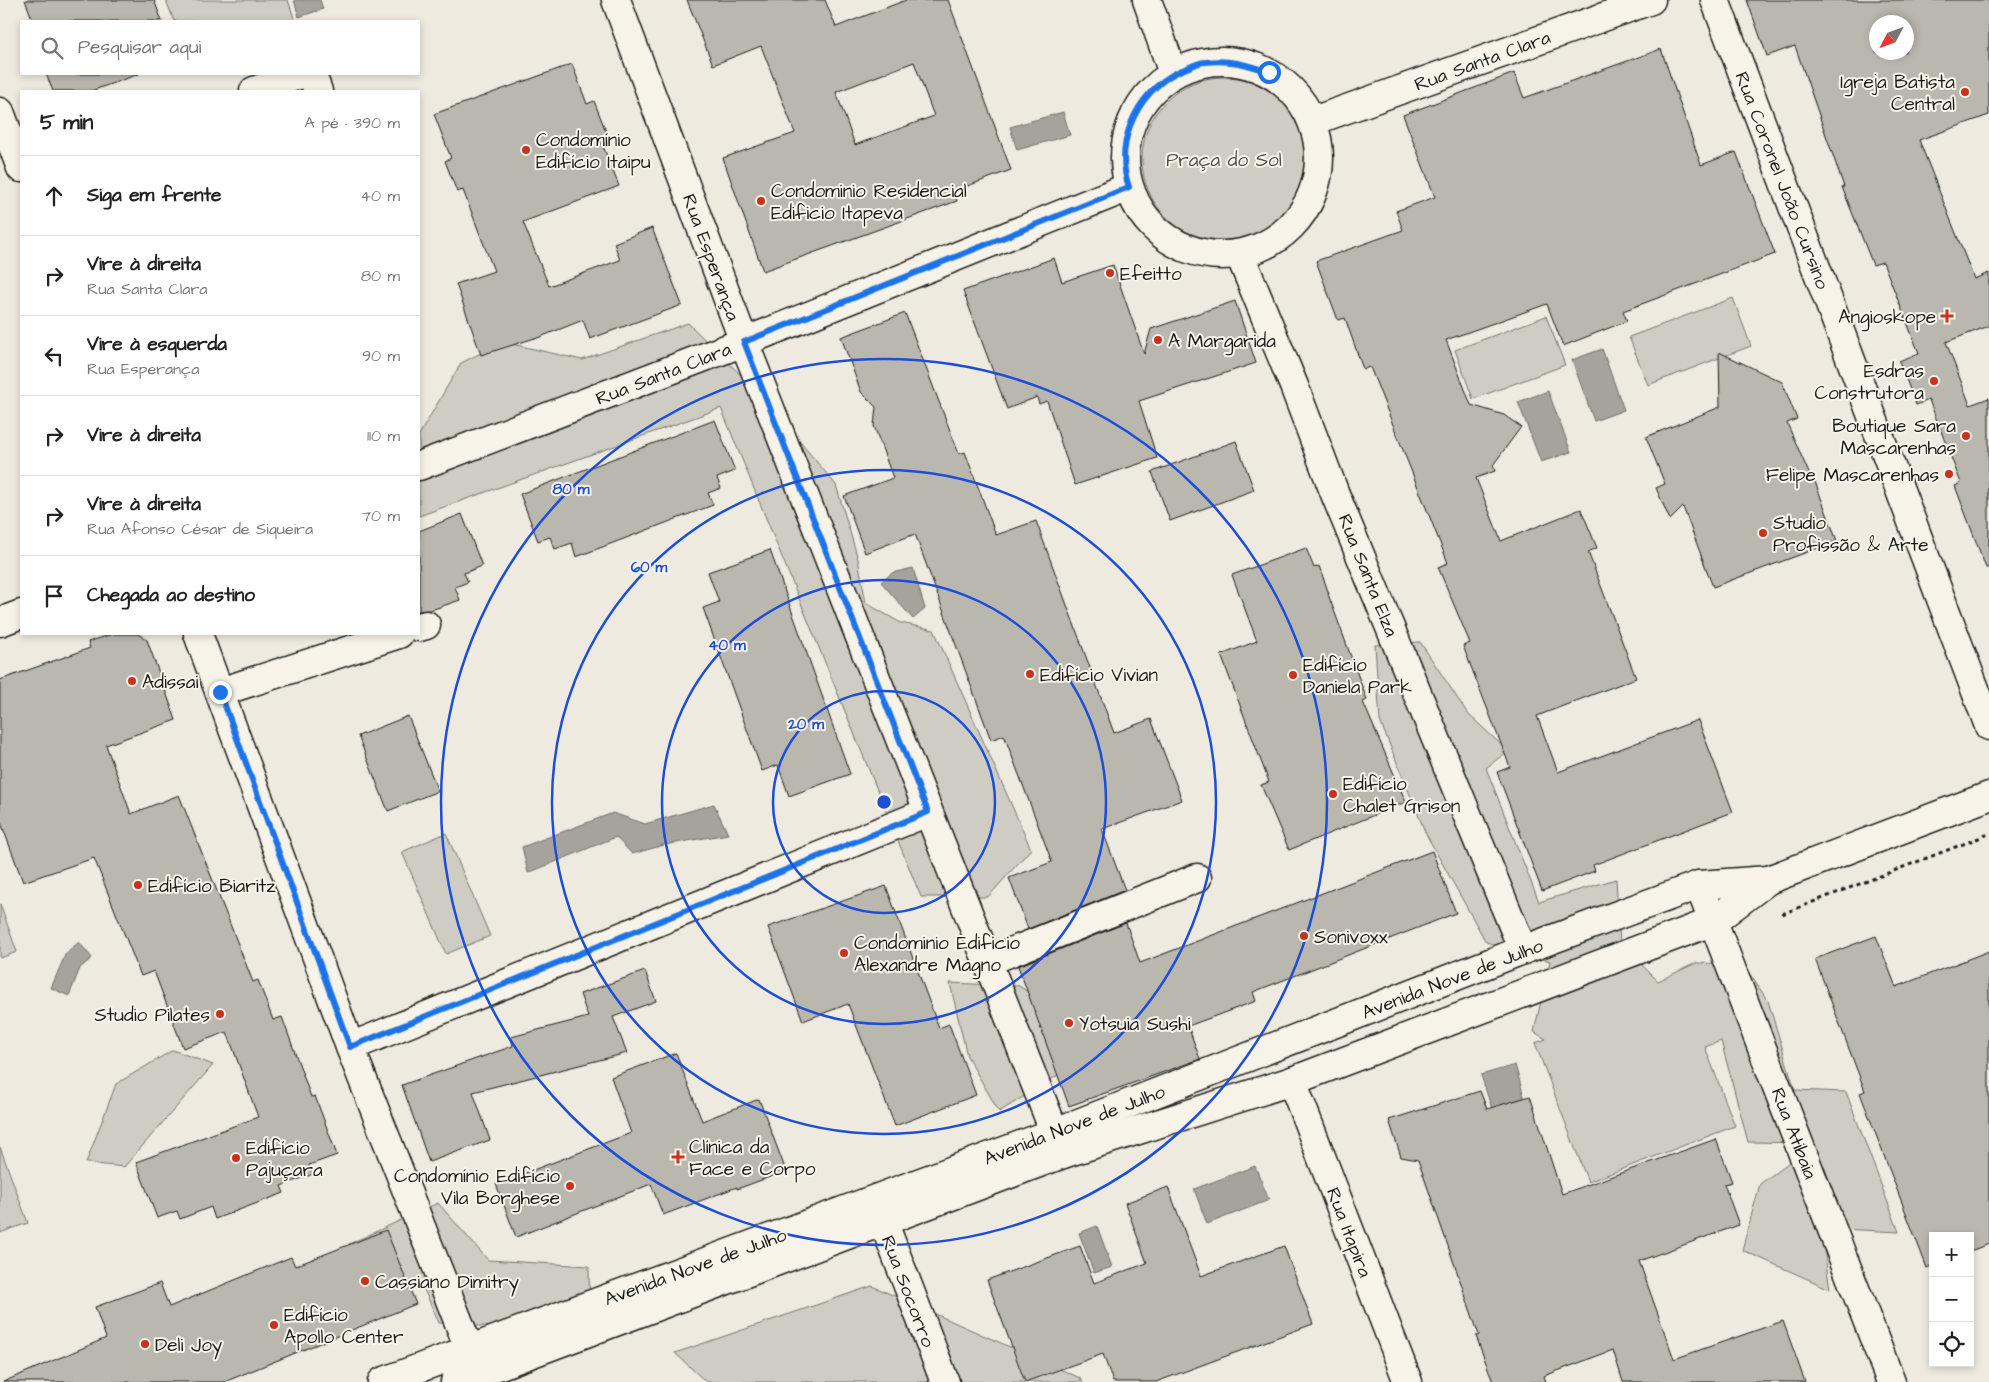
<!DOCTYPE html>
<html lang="pt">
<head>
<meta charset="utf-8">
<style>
	:root { --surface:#fff; --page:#f2f2f2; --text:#222; --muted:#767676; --line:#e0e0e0 }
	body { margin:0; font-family:"Architects Daughter",sans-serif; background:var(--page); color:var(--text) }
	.controls { position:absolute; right:15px; bottom:15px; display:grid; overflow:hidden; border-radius:0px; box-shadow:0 2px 8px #0003 }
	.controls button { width:45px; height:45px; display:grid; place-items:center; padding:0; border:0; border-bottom:1px solid var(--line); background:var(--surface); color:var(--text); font:25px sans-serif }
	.compass { position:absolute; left:1869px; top:15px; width:45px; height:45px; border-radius:50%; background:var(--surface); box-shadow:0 2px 8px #0003; rotate:229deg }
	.stop { position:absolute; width:15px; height:15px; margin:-11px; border:4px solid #1a73e8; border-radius:50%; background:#fff }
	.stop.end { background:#1a73e8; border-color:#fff; box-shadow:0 1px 5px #0008 }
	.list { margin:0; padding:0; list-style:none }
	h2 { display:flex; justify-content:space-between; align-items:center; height:65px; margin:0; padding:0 20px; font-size:21px }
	h2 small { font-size:16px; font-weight:400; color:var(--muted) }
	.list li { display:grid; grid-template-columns:32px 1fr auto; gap:15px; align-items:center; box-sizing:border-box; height:80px; padding:0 20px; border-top:1px solid var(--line) }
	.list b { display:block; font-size:19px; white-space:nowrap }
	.list p { margin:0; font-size:16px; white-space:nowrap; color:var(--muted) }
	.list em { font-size:16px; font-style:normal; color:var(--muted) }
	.icon { flex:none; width:28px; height:28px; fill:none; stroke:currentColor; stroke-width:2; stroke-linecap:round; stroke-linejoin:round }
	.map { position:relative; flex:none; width:1989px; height:1382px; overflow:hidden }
	.search { position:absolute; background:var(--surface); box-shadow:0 2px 8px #0003; left:20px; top:20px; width:400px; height:55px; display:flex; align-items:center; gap:12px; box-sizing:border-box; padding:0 18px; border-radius:0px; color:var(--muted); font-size:19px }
	.panel { position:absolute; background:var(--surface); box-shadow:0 2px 8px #0003; left:20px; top:90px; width:400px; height:545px; border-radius:0px }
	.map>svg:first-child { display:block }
	.green { fill:#cfccc3; stroke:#767470 }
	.water { fill:#a6a39d; stroke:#6f6d69 }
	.building { fill:#bab7af; stroke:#1c1c1c; fill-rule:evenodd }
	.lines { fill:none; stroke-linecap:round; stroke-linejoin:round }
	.minor-casing { stroke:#1c1c1c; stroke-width:31 }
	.major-casing { stroke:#1c1c1c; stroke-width:31 }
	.path { stroke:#1c1c1c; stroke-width:3; stroke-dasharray:4 4; stroke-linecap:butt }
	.minor { stroke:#f7f3e8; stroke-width:28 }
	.major { stroke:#f7f3e8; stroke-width:28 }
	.route { stroke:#1a73e8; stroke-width:6 }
	.ring { fill:none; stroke:#1d4ed8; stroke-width:2.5 }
	.poi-dot { fill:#c8321e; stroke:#f7f3e8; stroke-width:2 }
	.labels { text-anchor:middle; stroke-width:4; stroke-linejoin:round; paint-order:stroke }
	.street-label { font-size:19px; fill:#1c1c1c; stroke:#f7f3e8 }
	.poi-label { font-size:19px; fill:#1c1c1c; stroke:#f7f3e8; text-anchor:start }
	.park-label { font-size:19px; fill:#52514e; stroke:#f7f3e8 }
	.centre { fill:#1d4ed8; stroke:#f7f3e8; stroke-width:2.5 }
	.ring-label { font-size:15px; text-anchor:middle; font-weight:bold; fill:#1d4ed8; stroke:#f7f3e8; stroke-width:4; stroke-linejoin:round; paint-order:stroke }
</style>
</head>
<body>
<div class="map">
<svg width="1989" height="1382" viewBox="0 0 1989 1382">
	<rect width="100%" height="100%" fill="#eeeae0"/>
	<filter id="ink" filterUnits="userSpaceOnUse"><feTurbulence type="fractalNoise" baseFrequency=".02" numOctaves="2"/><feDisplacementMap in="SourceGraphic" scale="10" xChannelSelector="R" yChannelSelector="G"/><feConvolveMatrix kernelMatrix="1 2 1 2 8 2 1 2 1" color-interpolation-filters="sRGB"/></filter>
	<g filter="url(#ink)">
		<g class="green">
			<polygon points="166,0 288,0 295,21 174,21"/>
			<circle cx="1224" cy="159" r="82"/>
			<polygon points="1733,298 1751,346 1648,385 1629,337"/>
			<polygon points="1546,316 1565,365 1473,399 1455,350"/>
			<polygon points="688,323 760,394 836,485 858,559 866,603 901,623 934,630 1031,849 988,897 921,897 721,408 419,516 419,435 461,363 503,342 582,360"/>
			<polygon points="1420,642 1468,714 1508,751 1486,768 1539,902 1616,879 1620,943 1658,981 1696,963 1743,964 1768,1001 1795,1090 1846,1092 1899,1232 1821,1228 1830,1289 1742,1250 1760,1184 1815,1143 1748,1142 1721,1041 1705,1047 1735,1126 1588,1182 1535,1043 1546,1039 1534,1032 1550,961 1486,942 1426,834 1380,721 1375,645"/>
			<polygon points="446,833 490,936 446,954 402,852"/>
			<polygon points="0,904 17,952 0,958"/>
			<polygon points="950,983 1019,986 1037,998 1092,1054 999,1112 967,1056"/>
			<polygon points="173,1050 213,1065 124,1167 86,1163 116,1084"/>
			<polygon points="0,1147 28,1223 0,1233"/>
			<polygon points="438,1203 488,1260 589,1266 590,1334 439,1323 422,1285 376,1297 349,1244"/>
			<polygon points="872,1286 1080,1378 1083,1382 706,1382 675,1353"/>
		</g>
		<g class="water">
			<polygon points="294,0 320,0 323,9 299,17"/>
			<polygon points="1063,112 1070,135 1017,150 1010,127"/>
			<polygon points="1602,349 1624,410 1594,421 1572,360"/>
			<polygon points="1548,391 1571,452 1541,462 1518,402"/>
			<polygon points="913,568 925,609 913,619 881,582 892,573"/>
			<polygon points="714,804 728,834 664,845 632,854 616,837 528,873 522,847 613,813 645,824"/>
			<polygon points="79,942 92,958 80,968 69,996 51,988 66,953"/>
			<polygon points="1515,1065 1525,1100 1492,1109 1481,1075"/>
			<polygon points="1255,1166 1269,1200 1207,1224 1194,1189"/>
			<polygon points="1097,1226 1112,1267 1094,1273 1079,1233"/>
		</g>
		<g class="building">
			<polygon points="25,0 154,0 162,21 33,21"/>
			<path d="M687,0H825L836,27L906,0H948L1011,170L954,191L957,201L763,271L723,158L795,133L761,46L713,65ZM914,62L934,116L855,145L836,92Z"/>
			<path d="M1747,0H1989V115L1919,140L1974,279L1989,273V326L1946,342L1970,405L1989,398V568H1986L1955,486L1961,483L1929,400L1916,405L1899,361L1919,353L1883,262L1873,265L1842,187H1844L1795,46L1767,56ZM1876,22H1906V52H1876Z"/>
			<polygon points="1661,49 1701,165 1736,152 1775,254 1623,311 1627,321 1563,346 1547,304 1446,340 1471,405 1504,415 1521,427 1493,465 1495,471 1476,478 1501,541 1581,509 1597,548 1588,552 1636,678 1537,716 1558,772 1698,720 1733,812 1593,865 1595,871 1542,891 1497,772 1510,767 1463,646 1470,643 1438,567 1448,563 1370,367 1363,369 1345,318 1338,320 1316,261 1403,230 1396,211 1435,197 1403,115 1514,73 1524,98"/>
			<polygon points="572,64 587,104 594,101 609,139 601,141 619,186 523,222 549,286 620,260 614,243 652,228 682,305 590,339 583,320 535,339 535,338 481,355 456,284 494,271 463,190 457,192 445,161 451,158 434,114"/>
			<polygon points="46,74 139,74 91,91 53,91"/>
			<polygon points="1054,258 1062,282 1113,265 1144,354 1151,329 1235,301 1256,363 1139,401 1157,458 1075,485 1047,401 1039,404 1037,397 1007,409 963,291"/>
			<polygon points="905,313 959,454 965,452 996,535 1036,521 1114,733 1151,719 1182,800 1102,829 1125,890 1028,929 1009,878 1052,862 1004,735 991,740 915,534 865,553 844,496 893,478 874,426 876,407 861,392 841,337"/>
			<polygon points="1719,352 1782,382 1797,419 1787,423 1812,480 1814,479 1837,541 1713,587 1683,507 1670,520 1656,488 1665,484 1646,437 1720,407"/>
			<polygon points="715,420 735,471 717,478 721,488 708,493 713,505 576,557 572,543 555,549 550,537 538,541 520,494"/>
			<polygon points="1236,441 1254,490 1170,521 1152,472"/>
			<polygon points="462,514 482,566 464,573 468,582 455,587 460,600 431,610 419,611 419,531"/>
			<polygon points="1306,548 1314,568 1319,566 1329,594 1328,594 1367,700 1363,702 1406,802 1289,850 1261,785 1269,782 1221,655 1257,641 1232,575"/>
			<polygon points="770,550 850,774 789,796 778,765 762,771 703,608 719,602 708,572"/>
			<polygon points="112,634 138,634 147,640 176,720 106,745 131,814 179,795 253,982 258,980 273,1020 282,1017 311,1097 315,1096 337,1155 309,1165 313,1174 281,1186 284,1193 215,1219 211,1207 180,1219 177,1211 157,1218 136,1162 258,1117 227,1032 183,1048 154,971 141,976 94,858 23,882 0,820 0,680 90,648 88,642"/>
			<polygon points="408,716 438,791 388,811 358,736"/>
			<polygon points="1432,851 1456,913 1253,992 1256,1001 1188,1026 1200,1059 1069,1106 1018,966 1126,923 1140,963"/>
			<polygon points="886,886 939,1028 949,1024 976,1095 895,1126 848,1004 803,1021 768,927"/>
			<polygon points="1876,936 1896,987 1989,951 1989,1244 1970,1251 1970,1236 1933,1236 1933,1265 1927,1268 1860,1093 1865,1091 1815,959"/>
			<polygon points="645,971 656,1001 613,1017 627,1053 473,1092 490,1140 429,1162 402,1085 513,1046 511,1037 588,1017 580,994"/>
			<polygon points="676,1053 702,1121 759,1099 786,1171 737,1189 737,1187 663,1215 651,1184 516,1237 496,1184 631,1133 611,1077"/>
			<polygon points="1480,1091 1487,1109 1530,1096 1562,1194 1716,1139 1732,1182 1724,1184 1739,1225 1639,1261 1674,1359 1783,1321 1805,1382 1623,1382 1613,1350 1544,1376 1546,1382 1493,1382 1476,1336 1479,1335 1418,1160 1401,1157 1389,1120"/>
			<polygon points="1168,1187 1201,1276 1284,1246 1313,1324 1156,1382 1113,1382 1103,1354 1025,1382 987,1280 1080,1246 1094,1283 1147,1263 1125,1203"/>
			<polygon points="386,1230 416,1304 224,1382 3,1382 106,1338 95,1307 160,1283 169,1307 291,1257 295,1266"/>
		</g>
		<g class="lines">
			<g class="minor-casing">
				<g id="minor">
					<polyline points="616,0 744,342 1063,1154"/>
					<polyline points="1147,0 1173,73"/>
					<polyline points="1715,0 1989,726"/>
					<circle cx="1222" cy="158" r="97"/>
					<polyline points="306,74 310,74 314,80 318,91"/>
					<polyline points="254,91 301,74"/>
					<polyline points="0,112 21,168"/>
					<polyline points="1313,121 1651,0"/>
					<polyline points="1240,255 1294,386 1335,494 1523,950"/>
					<polyline points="419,466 744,342 1129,187"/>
					<polyline points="0,622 21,614"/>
					<polyline points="419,627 426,625"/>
					<polyline points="198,634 350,1047 478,1371"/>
					<polyline points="220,692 399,634"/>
					<polyline points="1699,885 1891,1382"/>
					<polyline points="986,962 1197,878"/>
					<polyline points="350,1047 928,812"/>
					<polyline points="1292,1081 1408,1382"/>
					<polyline points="875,1200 945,1382"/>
				</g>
			</g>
			<g class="major-casing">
				<g id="major">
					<polyline points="382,1382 1053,1133 1523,950 1699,885 1768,880 1989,796"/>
					<polyline points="455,1382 1063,1154 1292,1081 1714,921 1768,880"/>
				</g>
			</g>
			<polyline class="path" points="1782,914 1989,834"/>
			<use href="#minor" class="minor"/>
			<use href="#major" class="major"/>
		</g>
	</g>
	<g class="lines" filter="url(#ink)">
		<path class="route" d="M220,692L350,1047L928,812L744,342L1129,187C1112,140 1141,84 1187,68C1193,66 1199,62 1205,62C1229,59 1246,64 1269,72"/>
	</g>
	<g class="ring">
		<circle cx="884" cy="802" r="111"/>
		<circle cx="884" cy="802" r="222"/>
		<circle cx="884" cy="802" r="332"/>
		<circle cx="884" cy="802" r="443"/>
	</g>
	<g class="poi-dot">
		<circle cx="1965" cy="92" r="5"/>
		<circle cx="526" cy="150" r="5"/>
		<circle cx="761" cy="201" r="5"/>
		<circle cx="1110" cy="273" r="5"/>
		<path d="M1944.5 308.5h5v5h5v5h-5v5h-5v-5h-5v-5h5z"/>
		<circle cx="1158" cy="340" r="5"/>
		<circle cx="1934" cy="381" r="5"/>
		<circle cx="1966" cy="436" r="5"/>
		<circle cx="1949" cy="474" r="5"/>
		<circle cx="1763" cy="533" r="5"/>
		<circle cx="1030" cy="674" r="5"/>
		<circle cx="1293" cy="675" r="5"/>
		<circle cx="132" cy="681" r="5"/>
		<circle cx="1333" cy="794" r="5"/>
		<circle cx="138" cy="885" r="5"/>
		<circle cx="1304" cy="936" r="5"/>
		<circle cx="844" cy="953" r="5"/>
		<circle cx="220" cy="1014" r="5"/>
		<circle cx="1069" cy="1023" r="5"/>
		<path d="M675.5 1149.5h5v5h5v5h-5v5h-5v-5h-5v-5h5z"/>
		<circle cx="236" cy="1158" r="5"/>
		<circle cx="570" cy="1186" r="5"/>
		<circle cx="365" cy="1281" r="5"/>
		<circle cx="274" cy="1325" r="5"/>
		<circle cx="145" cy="1344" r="5"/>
	</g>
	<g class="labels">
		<g class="street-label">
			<text transform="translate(1482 60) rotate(-20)" y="7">Rua Santa Clara</text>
			<text transform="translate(1783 180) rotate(69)" y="7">Rua Coronel João Cursino</text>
			<text transform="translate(712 257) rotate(70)" y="7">Rua Esperança</text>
			<text transform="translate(663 373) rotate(-21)" y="7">Rua Santa Clara</text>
			<text transform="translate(1369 575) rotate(68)" y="7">Rua Santa Elza</text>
			<text transform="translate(1452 978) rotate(-21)" y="7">Avenida Nove de Julho</text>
			<text transform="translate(1074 1124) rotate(-21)" y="7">Avenida Nove de Julho</text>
			<text transform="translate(1795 1133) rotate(69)" y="7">Rua Atibaia</text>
			<text transform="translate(1350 1232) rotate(69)" y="7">Rua Itapira</text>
			<text transform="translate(695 1266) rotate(-20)" y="7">Avenida Nove de Julho</text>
			<text transform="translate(909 1291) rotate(69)" y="7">Rua Socorro</text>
		</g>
		<g class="poi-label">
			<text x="1955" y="88" text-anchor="end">Igreja Batista<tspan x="1955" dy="22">Central</tspan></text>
			<text x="536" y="146">Condomínio<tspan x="536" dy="22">Edifício Itaipu</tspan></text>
			<text x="771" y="197">Condominio Residencial<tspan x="771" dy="22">Edificio Itapeva</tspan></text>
			<text x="1120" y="280">Efeitto</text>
			<text x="1936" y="323" text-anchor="end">Angioskope</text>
			<text x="1168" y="347">A Margarida</text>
			<text x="1924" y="377" text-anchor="end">Esdras<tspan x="1924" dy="22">Construtora</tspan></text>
			<text x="1956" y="432" text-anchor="end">Boutique Sara<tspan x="1956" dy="22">Mascarenhas</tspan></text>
			<text x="1939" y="481" text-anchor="end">Felipe Mascarenhas</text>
			<text x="1773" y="529">Studio<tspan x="1773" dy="22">Profissão &amp; Arte</tspan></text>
			<text x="1303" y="671">Edifício<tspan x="1303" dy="22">Daniela Park</tspan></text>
			<text x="1040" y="681">Edifício Vivian</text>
			<text x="142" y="688">Adissai</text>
			<text x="1343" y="790">Edifício<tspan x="1343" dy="22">Chalet Grison</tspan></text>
			<text x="148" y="892">Edifício Biaritz</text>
			<text x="1314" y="943">Sonivoxx</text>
			<text x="854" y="949">Condominio Edificio<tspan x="854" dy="22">Alexandre Magno</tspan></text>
			<text x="210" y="1021" text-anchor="end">Studio Pilates</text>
			<text x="1079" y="1030">Yotsuia Sushi</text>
			<text x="689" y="1153">Clínica da<tspan x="689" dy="22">Face e Corpo</tspan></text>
			<text x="246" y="1154">Edifício<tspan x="246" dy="22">Pajuçara</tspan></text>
			<text x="560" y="1182" text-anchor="end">Condomínio Edifício<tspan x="560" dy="22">Vila Borghese</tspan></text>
			<text x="375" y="1288">Cassiano Dimitry</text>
			<text x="284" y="1321">Edifício<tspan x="284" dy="22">Apollo Center</tspan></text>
			<text x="155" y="1351">Deli Joy</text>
		</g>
		<g class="park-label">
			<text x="1224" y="166">Praça do Sol</text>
		</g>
	</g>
	<circle cx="884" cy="802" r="8" class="centre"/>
	<g class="ring-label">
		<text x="571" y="494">80 m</text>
		<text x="649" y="572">60 m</text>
		<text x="727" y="650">40 m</text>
		<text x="806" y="729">20 m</text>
	</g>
</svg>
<div class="controls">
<button>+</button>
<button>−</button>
<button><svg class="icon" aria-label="locate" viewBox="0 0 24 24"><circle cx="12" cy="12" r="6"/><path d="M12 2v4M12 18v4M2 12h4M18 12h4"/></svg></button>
</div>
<svg class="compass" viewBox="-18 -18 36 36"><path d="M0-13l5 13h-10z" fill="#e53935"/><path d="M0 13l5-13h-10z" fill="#767676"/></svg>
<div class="stop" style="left:1269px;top:72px"></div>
<div class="stop end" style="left:220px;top:692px"></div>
<div class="search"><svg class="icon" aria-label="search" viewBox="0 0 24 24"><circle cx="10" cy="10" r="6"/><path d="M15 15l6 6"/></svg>Pesquisar aqui</div>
<section class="panel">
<h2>5 min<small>A pé · 390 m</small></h2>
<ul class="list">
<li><svg class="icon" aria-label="ahead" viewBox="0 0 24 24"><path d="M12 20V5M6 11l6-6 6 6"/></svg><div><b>Siga em frente</b></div><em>40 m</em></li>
<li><svg class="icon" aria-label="right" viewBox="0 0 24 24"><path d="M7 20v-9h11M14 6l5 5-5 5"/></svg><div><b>Vire à direita</b><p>Rua Santa Clara</p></div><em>80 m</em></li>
<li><svg class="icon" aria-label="left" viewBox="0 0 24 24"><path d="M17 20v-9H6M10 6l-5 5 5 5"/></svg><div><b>Vire à esquerda</b><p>Rua Esperança</p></div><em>90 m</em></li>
<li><svg class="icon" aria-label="right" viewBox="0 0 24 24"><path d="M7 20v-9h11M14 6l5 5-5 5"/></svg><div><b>Vire à direita</b></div><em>110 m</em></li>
<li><svg class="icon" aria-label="right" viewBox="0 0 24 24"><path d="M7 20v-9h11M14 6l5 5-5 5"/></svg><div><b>Vire à direita</b><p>Rua Afonso César de Siqueira</p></div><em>70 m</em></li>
<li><svg class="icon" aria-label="arrive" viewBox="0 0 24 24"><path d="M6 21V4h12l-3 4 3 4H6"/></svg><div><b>Chegada ao destino</b></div></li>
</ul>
</section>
</div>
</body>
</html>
